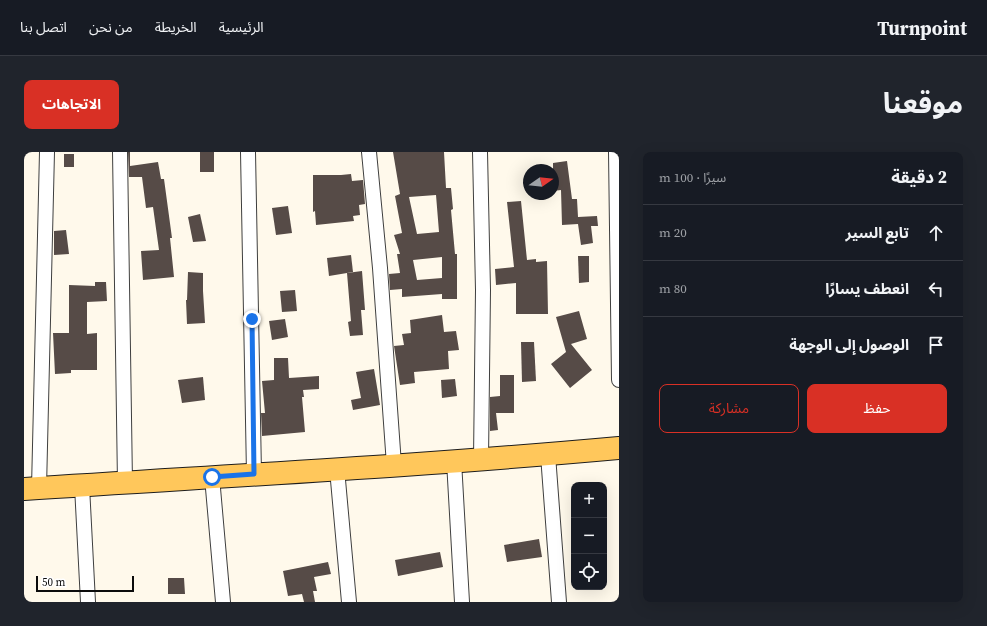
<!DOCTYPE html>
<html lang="ar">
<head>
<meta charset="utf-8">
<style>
	:root { --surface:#171b24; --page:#20242c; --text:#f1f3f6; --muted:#9ea1a6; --line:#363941; --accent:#d93025 }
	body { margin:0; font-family:"Source Serif 4","Noto Sans Arabic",serif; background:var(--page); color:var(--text); direction:rtl }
	.controls { position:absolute; right:12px; bottom:12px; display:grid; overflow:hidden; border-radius:8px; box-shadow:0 4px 16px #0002 }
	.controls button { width:36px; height:36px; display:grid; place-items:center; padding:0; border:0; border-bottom:1px solid var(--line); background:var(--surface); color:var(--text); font:20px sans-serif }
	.compass { position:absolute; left:499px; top:12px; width:36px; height:36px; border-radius:50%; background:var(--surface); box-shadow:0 4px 16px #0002; rotate:76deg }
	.scale { position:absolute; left:12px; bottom:10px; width:98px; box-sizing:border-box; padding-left:4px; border:2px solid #0c0c0c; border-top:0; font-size:11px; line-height:14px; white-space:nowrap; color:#0c0c0c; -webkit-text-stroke:3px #fff; paint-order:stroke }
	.stop { position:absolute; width:12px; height:12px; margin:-9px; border:3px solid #1a73e8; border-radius:50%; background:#fff }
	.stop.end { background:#1a73e8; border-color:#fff; box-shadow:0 1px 4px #0008 }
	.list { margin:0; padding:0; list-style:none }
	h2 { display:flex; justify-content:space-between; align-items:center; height:52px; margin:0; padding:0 16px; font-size:17px }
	h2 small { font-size:13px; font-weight:400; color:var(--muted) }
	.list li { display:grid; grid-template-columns:26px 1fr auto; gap:12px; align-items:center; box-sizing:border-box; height:56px; padding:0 16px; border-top:1px solid var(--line) }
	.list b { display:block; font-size:15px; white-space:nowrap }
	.list em { font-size:13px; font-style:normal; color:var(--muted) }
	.actions { display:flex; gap:8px; padding:12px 16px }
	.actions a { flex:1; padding:9px 0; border:1px solid var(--accent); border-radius:8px; text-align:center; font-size:14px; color:var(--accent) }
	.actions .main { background:var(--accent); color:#fff }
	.icon { flex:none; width:22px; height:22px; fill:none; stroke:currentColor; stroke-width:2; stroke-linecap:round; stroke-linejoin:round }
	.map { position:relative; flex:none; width:595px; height:450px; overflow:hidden; direction:ltr; border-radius:8px }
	header { display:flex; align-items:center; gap:24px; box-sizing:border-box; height:56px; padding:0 20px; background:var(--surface); border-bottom:1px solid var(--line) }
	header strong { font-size:19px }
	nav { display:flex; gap:22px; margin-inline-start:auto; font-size:14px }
	.intro { display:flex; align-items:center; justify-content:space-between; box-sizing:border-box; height:96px; padding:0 24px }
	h1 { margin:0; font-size:28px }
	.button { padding:10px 18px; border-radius:8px; background:var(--accent); color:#fff; font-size:14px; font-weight:700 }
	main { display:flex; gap:24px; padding:0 24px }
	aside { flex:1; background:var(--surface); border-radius:8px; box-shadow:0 4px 16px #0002 }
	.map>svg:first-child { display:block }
	.building { fill:#564b47; fill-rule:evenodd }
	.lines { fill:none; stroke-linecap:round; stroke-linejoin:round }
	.minor-casing { stroke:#3f3f3f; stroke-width:16 }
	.primary-casing { stroke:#1d1d1d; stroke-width:24 }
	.minor { stroke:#fff; stroke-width:14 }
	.primary { stroke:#ffc75b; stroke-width:22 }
	.route { stroke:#1a73e8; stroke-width:5 }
</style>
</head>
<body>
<header>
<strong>Turnpoint</strong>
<nav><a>الرئيسية</a><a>الخريطة</a><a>من نحن</a><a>اتصل بنا</a></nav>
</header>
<div class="intro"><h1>موقعنا</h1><a class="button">الاتجاهات</a></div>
<main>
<aside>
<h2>2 دقيقة<small>سيرًا · 100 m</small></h2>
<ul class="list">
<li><svg class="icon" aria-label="ahead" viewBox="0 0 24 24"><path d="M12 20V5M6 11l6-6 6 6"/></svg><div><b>تابع السير</b></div><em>20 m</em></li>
<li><svg class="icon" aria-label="left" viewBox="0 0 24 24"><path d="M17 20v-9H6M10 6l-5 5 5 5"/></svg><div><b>انعطف يسارًا</b></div><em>80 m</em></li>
<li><svg class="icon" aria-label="arrive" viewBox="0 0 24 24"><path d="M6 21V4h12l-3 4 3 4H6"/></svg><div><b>الوصول إلى الوجهة</b></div></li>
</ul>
<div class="actions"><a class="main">حفظ</a><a>مشاركة</a></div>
</aside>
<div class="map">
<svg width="595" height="450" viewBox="0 0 595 450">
	<rect width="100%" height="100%" fill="#fff9eb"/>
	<g class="building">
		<polygon points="104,0 106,0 106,14 134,10 137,27 140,27 148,86 146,86 150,125 119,128 117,99 135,98 129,55 122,56 118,25 105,25"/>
		<rect x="176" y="0" width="14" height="20"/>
		<path d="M369,0H420L422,36H427L429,57L427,58L431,102H433V147H418V142L378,145V137L366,138L365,122L376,121L373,102H376L370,83L378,81L371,44L376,42ZM412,43L415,80L393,82L385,45ZM418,105V126L393,128L389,108Z"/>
		<rect x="40" y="2" width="10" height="13"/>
		<polygon points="543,9 548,47 553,47 554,65 573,64 574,74 567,74 569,91 557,93 554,72 538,73 537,38 529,39 529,11"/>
		<polygon points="327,22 328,29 339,28 341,52 335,53 336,63 329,64 330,69 292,73 291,59 289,60 289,23 317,23"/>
		<polygon points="497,49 503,108 512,107 512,110 523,109 524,162 492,162 492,131 472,133 471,117 490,115 483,50"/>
		<polygon points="264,54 268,81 252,83 248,56"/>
		<polygon points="176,62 182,89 169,90 164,65"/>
		<polygon points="42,78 45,102 30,103 30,79"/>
		<polygon points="327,103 329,120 305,124 303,106"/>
		<polygon points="554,104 565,104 565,130 555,131"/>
		<polygon points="338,119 341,158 337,158 339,183 326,184 324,170 327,169 323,121"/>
		<polygon points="164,120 179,121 179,139 181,171 163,172 162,148 163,148"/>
		<polygon points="71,130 82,130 83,149 63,150 63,182 73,181 73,218 47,218 47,221 31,222 29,181 45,181 45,133 71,134"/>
		<polygon points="271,138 273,159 258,160 256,139"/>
		<polygon points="555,159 563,187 547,192 568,218 546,236 527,212 542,200 532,165"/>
		<polygon points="418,163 420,180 432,179 435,198 424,199 425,217 390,220 391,231 376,233 370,194 380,193 378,182 387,181 386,168"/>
		<polygon points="261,167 264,185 248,188 245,169"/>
		<polygon points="497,190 510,190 512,229 498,230"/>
		<polygon points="250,206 264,206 265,226 295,224 295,237 279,238 280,245 278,245 281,280 238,284 237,261 241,261 238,229 250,228"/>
		<polygon points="350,217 356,253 329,258 327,248 337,246 332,220"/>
		<polygon points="476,223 490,223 490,261 472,261 474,278 466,279 466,245 476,244"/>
		<polygon points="179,225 181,248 158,251 154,228"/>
		<polygon points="431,227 433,244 418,246 417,228"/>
		<polygon points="515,387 518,405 483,410 480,393"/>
		<polygon points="416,400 419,415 374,424 371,408"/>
		<polygon points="304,410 307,422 290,425 293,439 289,439 291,450 280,450 278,442 264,444 259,419"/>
		<polygon points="144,426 160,426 161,442 144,442"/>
	</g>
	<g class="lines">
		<g class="minor-casing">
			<g id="minor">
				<polyline points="96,0 101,331"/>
				<polyline points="224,0 230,322"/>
				<polyline points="345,0 356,116 370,313"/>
				<polyline points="456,0 459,138 457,307"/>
				<polyline points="592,0 595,228"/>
				<polyline points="524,303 535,450"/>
				<polyline points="430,309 438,450"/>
				<polyline points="313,317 325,450"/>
				<polyline points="188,325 199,450"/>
				<polyline points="58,334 64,450"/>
				<polyline points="15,336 23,0"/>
			</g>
		</g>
		<g class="primary-casing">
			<path id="primary" d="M0,337C198,324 397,314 595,296"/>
		</g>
		<use href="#minor" class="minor"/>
		<use href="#primary" class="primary"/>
	</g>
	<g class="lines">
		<polyline class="route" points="188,325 230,322 228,167"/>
	</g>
</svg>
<div class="controls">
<button>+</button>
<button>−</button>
<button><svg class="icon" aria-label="locate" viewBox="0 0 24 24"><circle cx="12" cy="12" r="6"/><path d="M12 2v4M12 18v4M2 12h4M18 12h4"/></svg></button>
</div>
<svg class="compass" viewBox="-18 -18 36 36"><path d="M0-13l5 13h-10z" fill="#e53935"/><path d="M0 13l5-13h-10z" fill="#9ea1a6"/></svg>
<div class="scale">50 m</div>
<div class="stop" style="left:188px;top:325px"></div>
<div class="stop end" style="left:228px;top:167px"></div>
</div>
</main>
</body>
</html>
